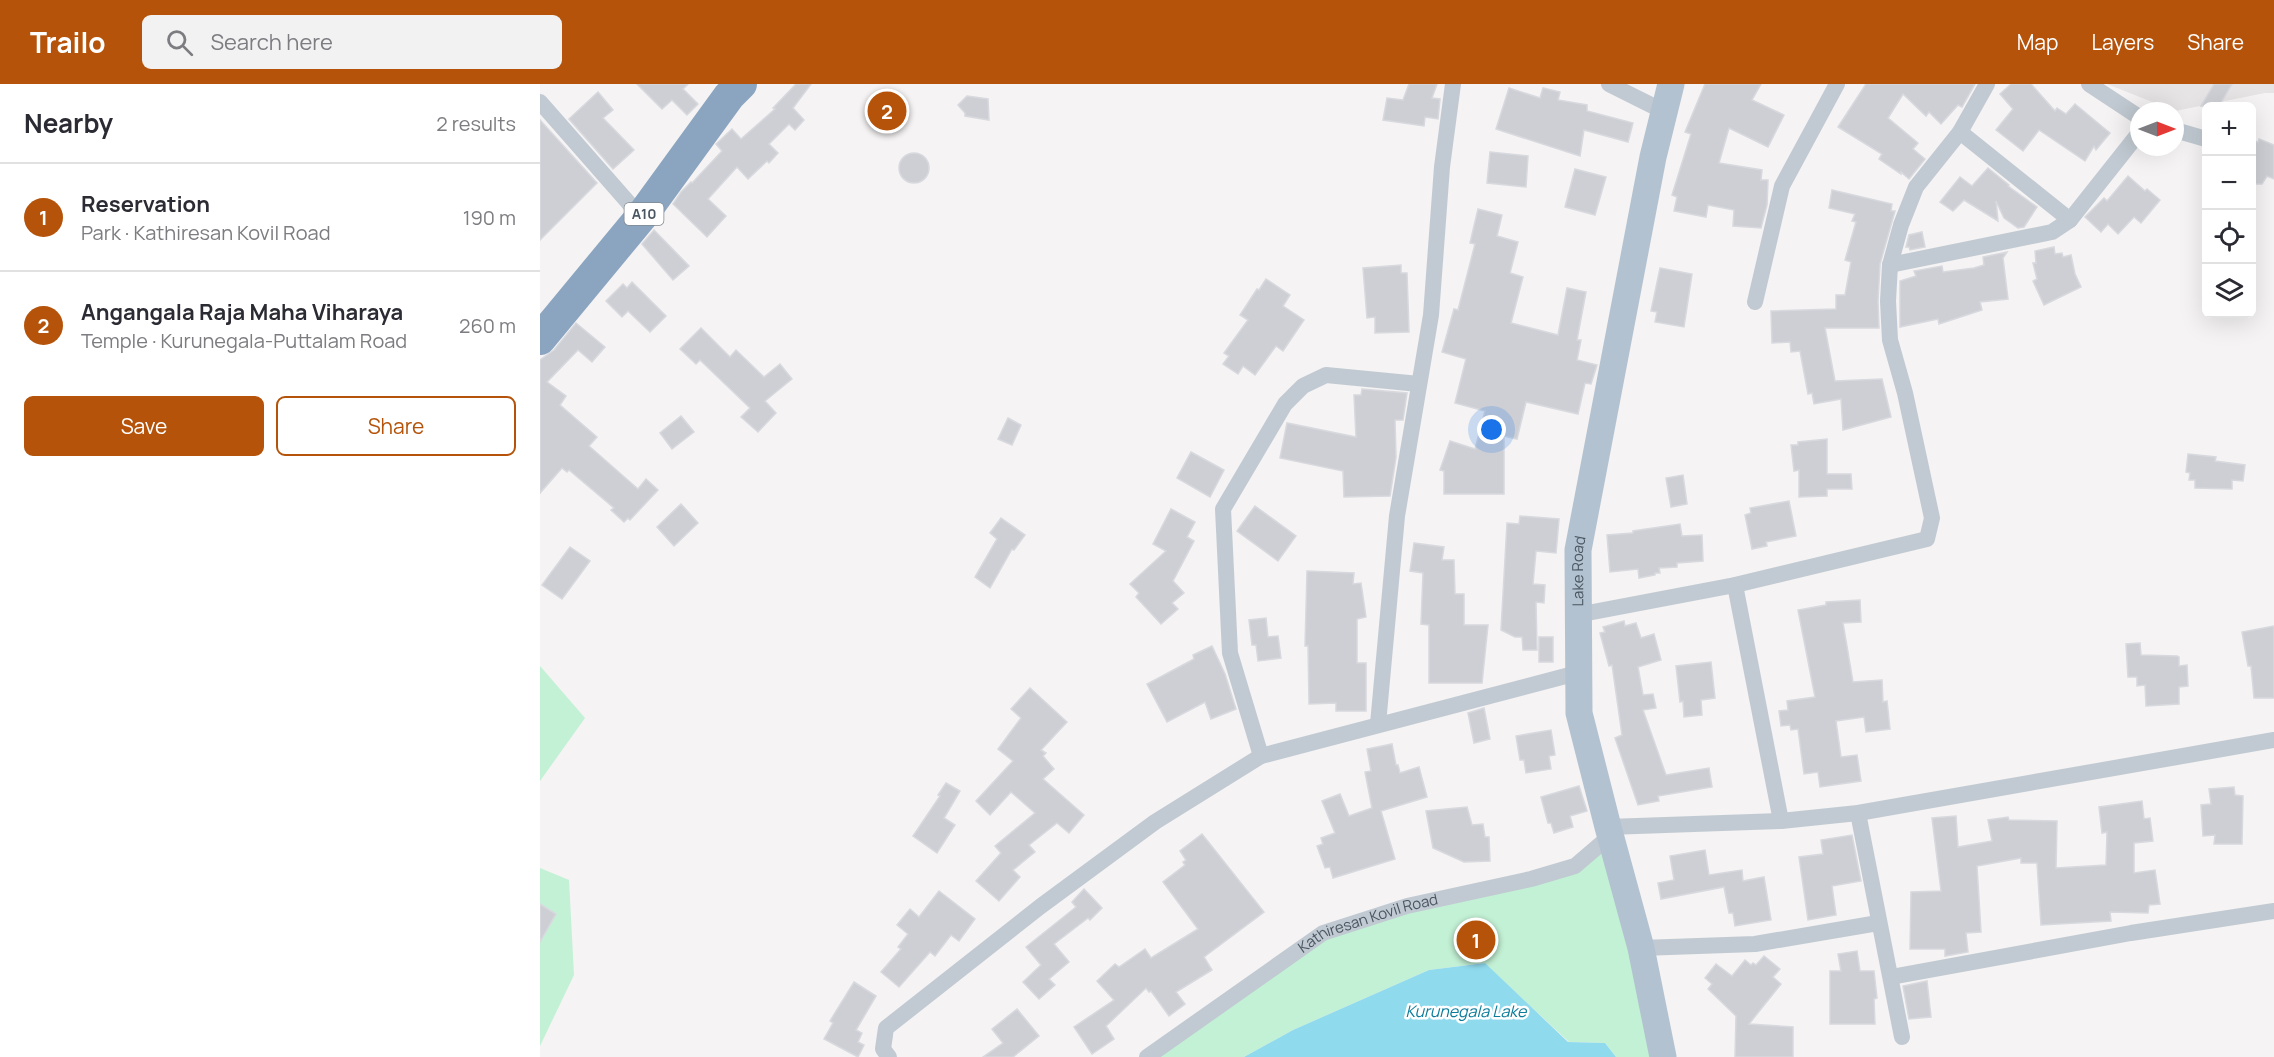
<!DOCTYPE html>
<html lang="en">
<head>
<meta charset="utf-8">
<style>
	:root { --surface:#fff; --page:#f2f2f3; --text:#2b2b33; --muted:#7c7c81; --line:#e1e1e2; --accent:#b45309 }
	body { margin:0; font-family:Manrope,sans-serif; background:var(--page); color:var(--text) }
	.controls { position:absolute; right:18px; top:18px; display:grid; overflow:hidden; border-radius:9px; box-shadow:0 6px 24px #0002 }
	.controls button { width:54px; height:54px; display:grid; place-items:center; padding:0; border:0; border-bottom:2px solid var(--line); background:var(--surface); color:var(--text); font:30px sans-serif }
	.compass { position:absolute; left:1590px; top:18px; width:54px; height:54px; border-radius:50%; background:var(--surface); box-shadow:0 6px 24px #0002; rotate:90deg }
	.you { position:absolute; left:952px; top:346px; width:21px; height:21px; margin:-15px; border:4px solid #fff; border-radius:50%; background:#1a73e8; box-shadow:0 0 0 9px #1a73e833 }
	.badge { display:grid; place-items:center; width:39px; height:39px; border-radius:50%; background:var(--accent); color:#fff; font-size:20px; font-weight:700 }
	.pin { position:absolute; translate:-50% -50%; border:3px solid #fff; box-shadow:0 2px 6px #0006 }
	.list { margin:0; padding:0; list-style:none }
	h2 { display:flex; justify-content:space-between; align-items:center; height:78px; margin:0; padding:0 24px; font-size:26px }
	h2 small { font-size:20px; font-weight:400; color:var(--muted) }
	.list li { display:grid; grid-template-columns:39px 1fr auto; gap:18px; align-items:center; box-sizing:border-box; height:108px; padding:0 24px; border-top:2px solid var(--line) }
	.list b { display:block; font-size:22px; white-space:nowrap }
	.list p { margin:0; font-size:20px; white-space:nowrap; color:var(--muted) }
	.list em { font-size:20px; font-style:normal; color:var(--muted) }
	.actions { display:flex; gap:12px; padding:18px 24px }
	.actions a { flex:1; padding:14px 0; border:2px solid var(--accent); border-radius:9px; text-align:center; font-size:21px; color:var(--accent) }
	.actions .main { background:var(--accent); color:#fff }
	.icon { flex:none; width:33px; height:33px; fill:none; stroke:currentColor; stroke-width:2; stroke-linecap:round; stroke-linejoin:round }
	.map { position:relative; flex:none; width:1734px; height:973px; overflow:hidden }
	header { display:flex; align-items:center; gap:36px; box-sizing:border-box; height:84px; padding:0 30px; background:var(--accent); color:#fff }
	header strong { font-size:28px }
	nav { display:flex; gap:33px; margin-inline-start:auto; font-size:21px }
	.search { width:420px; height:54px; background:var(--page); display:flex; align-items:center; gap:15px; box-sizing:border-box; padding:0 21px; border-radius:9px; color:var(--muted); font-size:22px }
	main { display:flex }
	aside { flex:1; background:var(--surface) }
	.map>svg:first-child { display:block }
	.education { fill:#e6e4e5 }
	.green { fill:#c3f1d5 }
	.water { fill:#90daee }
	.building { fill:#cdcfd5; stroke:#d7d9de; stroke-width:1.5 }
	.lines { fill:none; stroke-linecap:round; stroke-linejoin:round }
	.street { stroke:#c1cad2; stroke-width:16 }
	.primary { stroke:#b3c2d1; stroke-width:27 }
	.highway { stroke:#8ba5c1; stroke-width:32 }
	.labels { text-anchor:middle; stroke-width:5; stroke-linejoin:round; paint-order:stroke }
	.shield { fill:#fff; stroke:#808990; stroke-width:1.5 }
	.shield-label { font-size:14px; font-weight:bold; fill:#4a5661 }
	.street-label { font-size:15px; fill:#4a5661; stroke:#fff }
	.water-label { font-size:16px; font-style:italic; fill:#0c7c9b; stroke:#fff }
</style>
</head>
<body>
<header>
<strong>Trailo</strong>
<div class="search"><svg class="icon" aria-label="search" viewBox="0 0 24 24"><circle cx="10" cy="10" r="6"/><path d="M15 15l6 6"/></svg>Search here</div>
<nav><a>Map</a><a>Layers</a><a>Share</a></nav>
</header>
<main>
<aside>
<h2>Nearby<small>2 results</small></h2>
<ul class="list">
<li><span class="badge">1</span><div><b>Reservation</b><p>Park · Kathiresan Kovil Road</p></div><em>190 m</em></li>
<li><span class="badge">2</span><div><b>Angangala Raja Maha Viharaya</b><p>Temple · Kurunegala-Puttalam Road</p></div><em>260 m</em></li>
</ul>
<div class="actions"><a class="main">Save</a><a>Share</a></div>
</aside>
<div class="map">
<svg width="1734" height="973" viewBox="0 0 1734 973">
	<rect width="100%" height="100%" fill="#f5f3f3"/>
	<polygon class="education" points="1567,0 1734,0 1734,9 1725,9 1635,27"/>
	<g class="green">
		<polygon points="0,582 45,634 0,697"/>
		<polygon points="1070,752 1123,973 1076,973 1065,959 1029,958 944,879 889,886 753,946 704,973 607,973 783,849 1035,782"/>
		<polygon points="0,784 29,796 34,891 0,962"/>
	</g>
	<polygon class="water" points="945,879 1028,958 1065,959 1076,973 704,973 753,946 889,886"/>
	<g class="building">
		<polygon points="97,0 148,0 143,5 158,20 147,31 132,16 122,25"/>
		<polygon points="256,0 271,0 253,24 264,36 255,46 249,40 229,60 238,69 229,79 227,77 208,95 197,83 168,115 186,132 167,153 133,120 141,108 151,98 152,99 182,67 176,60 192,45 201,55 235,25 233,24"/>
		<polygon points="869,0 897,0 892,14 900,15 898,35 885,33 884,42 843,36 847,14 863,16"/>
		<polygon points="1165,0 1221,0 1212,16 1244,31 1228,63 1189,44 1179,79 1222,86 1221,96 1228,96 1227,121 1221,144 1193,142 1194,126 1168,121 1166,133 1134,127 1137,113 1132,111 1151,50 1145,48"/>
		<polygon points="1326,0 1435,0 1422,23 1418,21 1401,40 1389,28 1386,32 1363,10 1348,34 1378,59 1373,65 1385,75 1369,95 1361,88 1361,90 1339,75 1342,70 1298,43"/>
		<polygon points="1471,0 1491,0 1515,27 1517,24 1526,30 1535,20 1570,49 1556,66 1554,62 1545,77 1499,46 1483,67 1456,46 1473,25 1460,10"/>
		<polygon points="1674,0 1692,0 1679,22 1661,22"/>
		<polygon points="969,4 1000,14 1003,4 1020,8 1018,16 1047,21 1047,27 1093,39 1088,58 1044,46 1040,72 956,45"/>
		<polygon points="58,8 73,26 63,34 94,66 73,85 29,35"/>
		<polygon points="427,12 448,15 449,36 425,32 425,29 418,21"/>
		<polygon points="0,36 57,99 0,156"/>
		<polygon points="1719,55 1734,61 1734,95 1727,92 1722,100 1712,100 1712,56 1718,58"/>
		<polygon points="950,68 988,72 986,103 947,99"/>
		<circle cx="374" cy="84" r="15"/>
		<polygon points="1448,84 1469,101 1468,102 1497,123 1484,143 1478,144 1464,134 1456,117 1458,137 1424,116 1413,127 1400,118 1420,93 1432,102"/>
		<polygon points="1035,85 1066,93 1055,131 1025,123"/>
		<polygon points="1588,92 1605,107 1607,105 1620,116 1601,139 1594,133 1578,150 1568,140 1561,148 1545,133 1564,114 1567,117"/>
		<polygon points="1292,106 1352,120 1351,127 1355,127 1340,180 1338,217 1339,244 1285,244 1295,297 1342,295 1351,333 1303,346 1301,315 1274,320 1272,309 1268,310 1260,267 1251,268 1250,258 1232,259 1231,227 1296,225 1296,211 1305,211 1311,178 1305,176 1316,138 1312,137 1315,130 1289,124"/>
		<polygon points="938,125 962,131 957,152 978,158 970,189 983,193 971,239 1018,251 1027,204 1046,208 1037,256 1041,256 1037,276 1057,281 1051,300 1045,299 1038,330 986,318 977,355 964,352 964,410 904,410 904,387 900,386 910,357 935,365 945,327 915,319 926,275 902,268 914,225 918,226 935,160 930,159"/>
		<polygon points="114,146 149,182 133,196 102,160"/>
		<polygon points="1382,148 1385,163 1370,166 1369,163 1366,163 1369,151"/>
		<polygon points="1514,163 1515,170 1522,169 1523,173 1531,171 1535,190 1541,203 1504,221 1493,197 1497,195 1493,179 1496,179 1495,167"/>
		<polygon points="1467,168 1463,174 1468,215 1440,218 1442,226 1399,240 1398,235 1360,243 1360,197 1376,192 1374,187 1402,182 1403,188 1434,184 1444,181 1443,173"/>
		<polygon points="861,181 861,189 867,189 869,248 835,249 835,233 827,234 823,184"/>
		<polygon points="1120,184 1152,190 1144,243 1115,238 1117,228 1111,227"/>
		<polygon points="726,195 750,211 743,222 764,236 743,267 736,262 715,291 703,282 698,290 683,280 689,272 684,269 708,236 700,231 717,205 719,206"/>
		<polygon points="92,198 126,232 110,248 88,227 82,233 66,217 83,200 87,204"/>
		<polygon points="36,239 65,263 52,278 38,266 7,298 26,312 20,321 57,353 49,362 98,405 106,395 118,406 90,436 88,434 84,438 71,426 74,424 29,386 27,388 22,384 0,409 0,276 14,266"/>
		<polygon points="161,244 190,273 196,266 224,293 240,280 252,295 225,317 236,329 218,348 201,333 210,324 160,276 156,280 140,265"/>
		<polygon points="822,305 867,309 863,336 855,336 856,373 850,412 804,413 803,387 740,374 747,339 816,353 814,311 821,311"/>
		<polygon points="141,332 154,348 132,365 120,349"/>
		<polygon points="468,334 481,341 472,361 458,355"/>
		<polygon points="1287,355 1287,390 1311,390 1312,405 1287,405 1287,412 1259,413 1259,386 1254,387 1251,361 1258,361 1258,358"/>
		<polygon points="651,368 684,386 670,413 637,394"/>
		<polygon points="1648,370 1676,373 1675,377 1705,381 1703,397 1692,396 1692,405 1655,404 1655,396 1649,396 1650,389 1646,388"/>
		<polygon points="1143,391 1147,420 1131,423 1126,394"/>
		<polygon points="1249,417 1256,452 1226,458 1227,462 1212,465 1205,431 1211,429 1210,424"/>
		<polygon points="141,420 158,439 134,462 117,443"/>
		<polygon points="715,422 756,452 738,477 697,447"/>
		<polygon points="631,425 655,438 647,453 654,457 633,497 644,509 632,519 638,525 621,540 596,513 599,509 590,500 626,467 613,460"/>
		<polygon points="980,432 1019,435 1016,469 996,467 993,500 1005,501 1004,519 996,518 997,566 983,566 982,553 975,553 961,546 967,439 979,440"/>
		<polygon points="461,434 485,451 474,466 472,465 450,504 435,493 457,455 450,449"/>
		<polygon points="1140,440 1142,452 1162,451 1163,477 1137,479 1137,483 1119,484 1120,489 1115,489 1115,491 1099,494 1098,485 1070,488 1067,451 1093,449 1093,447"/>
		<polygon points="874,459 904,463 902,476 914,476 915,510 924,510 924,541 948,541 942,599 889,599 889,541 881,540 883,489 870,487"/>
		<polygon points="30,463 50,477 22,515 2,501"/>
		<polygon points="767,487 814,489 813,500 821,499 826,533 817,535 817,579 826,579 826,627 796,627 796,619 769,620 768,562 765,562"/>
		<polygon points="1320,516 1321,538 1303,539 1313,598 1342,596 1343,618 1347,617 1350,645 1326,648 1324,633 1296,637 1301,673 1317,671 1321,697 1280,703 1278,688 1264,690 1258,645 1251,646 1250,641 1241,642 1239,627 1248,626 1247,617 1275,613 1258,526 1286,521 1286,518"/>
		<polygon points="726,534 728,553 738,552 741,574 718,577 716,561 712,561 709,536"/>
		<polygon points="1084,537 1085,542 1096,539 1101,554 1114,550 1121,576 1098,583 1103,611 1113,610 1116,624 1103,626 1126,691 1169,684 1172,703 1118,712 1119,717 1098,721 1075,654 1082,651 1072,581 1069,582 1060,549 1065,548 1063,543"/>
		<polygon points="1734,542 1734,614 1714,614 1711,582 1708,582 1702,548"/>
		<rect x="999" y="553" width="14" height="25"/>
		<polygon points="1600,559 1601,571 1637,572 1639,573 1639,582 1647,581 1648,602 1639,603 1639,620 1606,622 1605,601 1597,602 1597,593 1588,593 1586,560"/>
		<polygon points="672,562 685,590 696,625 671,635 665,618 627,638 607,600 654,575 653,571"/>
		<polygon points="1171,578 1175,614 1161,616 1162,631 1144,633 1143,617 1140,618 1136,582"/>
		<polygon points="490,604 527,638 501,666 506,669 503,672 514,685 503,695 544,731 529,749 517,739 489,761 495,768 473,786 480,793 459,817 436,797 461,769 455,762 495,729 471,708 450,731 436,717 473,677 458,665 481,634 471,625"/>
		<polygon points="944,624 950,655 934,659 928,629"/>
		<polygon points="1011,646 1015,671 1009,672 1011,685 986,689 984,676 980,676 976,652"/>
		<polygon points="852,660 856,681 858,681 860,689 879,683 887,713 841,727 855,775 793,794 790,783 785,784 777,762 783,760 781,754 795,749 782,717 800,710 809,732 832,724 825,688 831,687 827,665"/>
		<polygon points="406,699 420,707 404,734 415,741 397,769 373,752 400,712 398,711"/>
		<polygon points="1039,702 1047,727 1030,732 1033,743 1014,749 1011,739 1008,739 1001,713"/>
		<polygon points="1694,703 1695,711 1703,712 1702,760 1674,760 1675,751 1663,752 1661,721 1671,720 1669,705"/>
		<polygon points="1602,717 1604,735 1610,734 1613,757 1594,759 1594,789 1615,786 1620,820 1609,821 1608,829 1570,828 1571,837 1501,841 1497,779 1481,779 1481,774 1437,782 1441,848 1426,849 1428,868 1405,872 1405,865 1370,865 1371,808 1401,807 1392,734 1416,732 1418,763 1452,757 1448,736 1468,733 1469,736 1517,737 1516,784 1566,781 1567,748 1562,749 1559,723"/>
		<polygon points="927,723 932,741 943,740 945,753 949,753 950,777 924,778 893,764 886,727"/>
		<polygon points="662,750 724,828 664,873 672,886 636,908 645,920 629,932 611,907 609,908 606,904 566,942 574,955 552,970 534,943 574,916 557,897 575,880 579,883 605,865 611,874 658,845 623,798 645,781 643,778 646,776 640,767"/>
		<polygon points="1312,751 1321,797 1292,802 1296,831 1268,836 1259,773 1283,770 1281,756"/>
		<polygon points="1165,766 1169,791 1202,786 1203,797 1224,793 1231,836 1195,842 1193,829 1189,829 1184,803 1121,815 1118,799 1134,796 1130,772"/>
		<polygon points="544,805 562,824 550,836 548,834 514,860 529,878 509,895 515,901 499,915 483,898 501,881 486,863 536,823 532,818"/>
		<polygon points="399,807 435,835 419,857 411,851 395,872 390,868 359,903 341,888 361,865 358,863 368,850 357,841 370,825 379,833"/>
		<polygon points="0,820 16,830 0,858"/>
		<polygon points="1317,867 1320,887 1334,887 1337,914 1334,915 1335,940 1290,940 1290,887 1301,887 1298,870"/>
		<polygon points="1224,872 1240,885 1233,893 1241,900 1209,940 1253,943 1253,973 1195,973 1196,932 1168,905 1172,900 1165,894 1176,880 1192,892 1205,876 1211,881 1213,879 1216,881"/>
		<polygon points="1387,897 1391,933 1369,935 1363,902"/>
		<polygon points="314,898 336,912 316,946 322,949 318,958 324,961 318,973 284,955 293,939 290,937"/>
		<polygon points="477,925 499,952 473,973 443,973 463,959 452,945"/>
	</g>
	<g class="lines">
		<g class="street">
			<polyline points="1069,0 1123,27"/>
			<polyline points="1549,0 1599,33"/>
			<polyline points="0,18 101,133"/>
			<polyline points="1635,46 1666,55"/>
			<polyline points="1420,48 1530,136"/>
			<polyline points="1350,181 1512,148 1530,136 1599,49"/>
			<polyline points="1215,218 1242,102 1297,0"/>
			<polyline points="1195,501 1241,737"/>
			<polyline points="1037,531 1195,501 1387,455 1392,434 1365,309 1350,256 1348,217 1350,181 1361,141 1376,103 1420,48 1447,0"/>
			<polyline points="838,640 857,432 891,231 902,83 913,0"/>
			<polyline points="721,672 690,569 683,425 745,320 763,302 786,291 879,300"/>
			<polyline points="1318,729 1362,953"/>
			<polyline points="1068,743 1241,737 1318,729 1734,656"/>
			<polyline points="1101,864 1215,860 1338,839"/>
			<polyline points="1351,893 1591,849 1734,827"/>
			<polyline points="349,973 343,965 346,944 501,822 615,738 721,672 1041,588"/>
			<path id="s1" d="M607,973L783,849L867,822L991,795L1035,782L1070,752"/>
		</g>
		<path class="primary" id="s2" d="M1123,973L1101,864L1068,743L1039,629L1038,466L1113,73L1131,0"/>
		<polyline class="highway" points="0,255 101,133 189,12 201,0"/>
	</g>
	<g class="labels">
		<rect class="shield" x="84.5" y="119" width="39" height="22" rx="4.5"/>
		<g class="shield-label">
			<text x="104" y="135">A10</text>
		</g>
		<g class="street-label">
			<text dy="5" stroke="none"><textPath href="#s2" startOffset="496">Lake Road</textPath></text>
			<text dy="5" stroke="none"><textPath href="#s1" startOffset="261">Kathiresan Kovil Road</textPath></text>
		</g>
		<g class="water-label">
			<text x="926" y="933">Kurunegala Lake</text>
		</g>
	</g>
</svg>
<div class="controls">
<button>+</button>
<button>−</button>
<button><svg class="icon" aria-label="locate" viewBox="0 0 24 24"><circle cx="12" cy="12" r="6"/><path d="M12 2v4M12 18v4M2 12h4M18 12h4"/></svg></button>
<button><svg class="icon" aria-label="layers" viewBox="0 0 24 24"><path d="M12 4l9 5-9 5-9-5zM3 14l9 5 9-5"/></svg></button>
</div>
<svg class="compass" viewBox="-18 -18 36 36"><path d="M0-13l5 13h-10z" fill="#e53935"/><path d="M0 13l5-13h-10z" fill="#7c7c81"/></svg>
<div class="you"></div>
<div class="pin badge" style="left:936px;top:856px">1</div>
<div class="pin badge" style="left:347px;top:27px">2</div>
</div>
</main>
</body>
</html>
